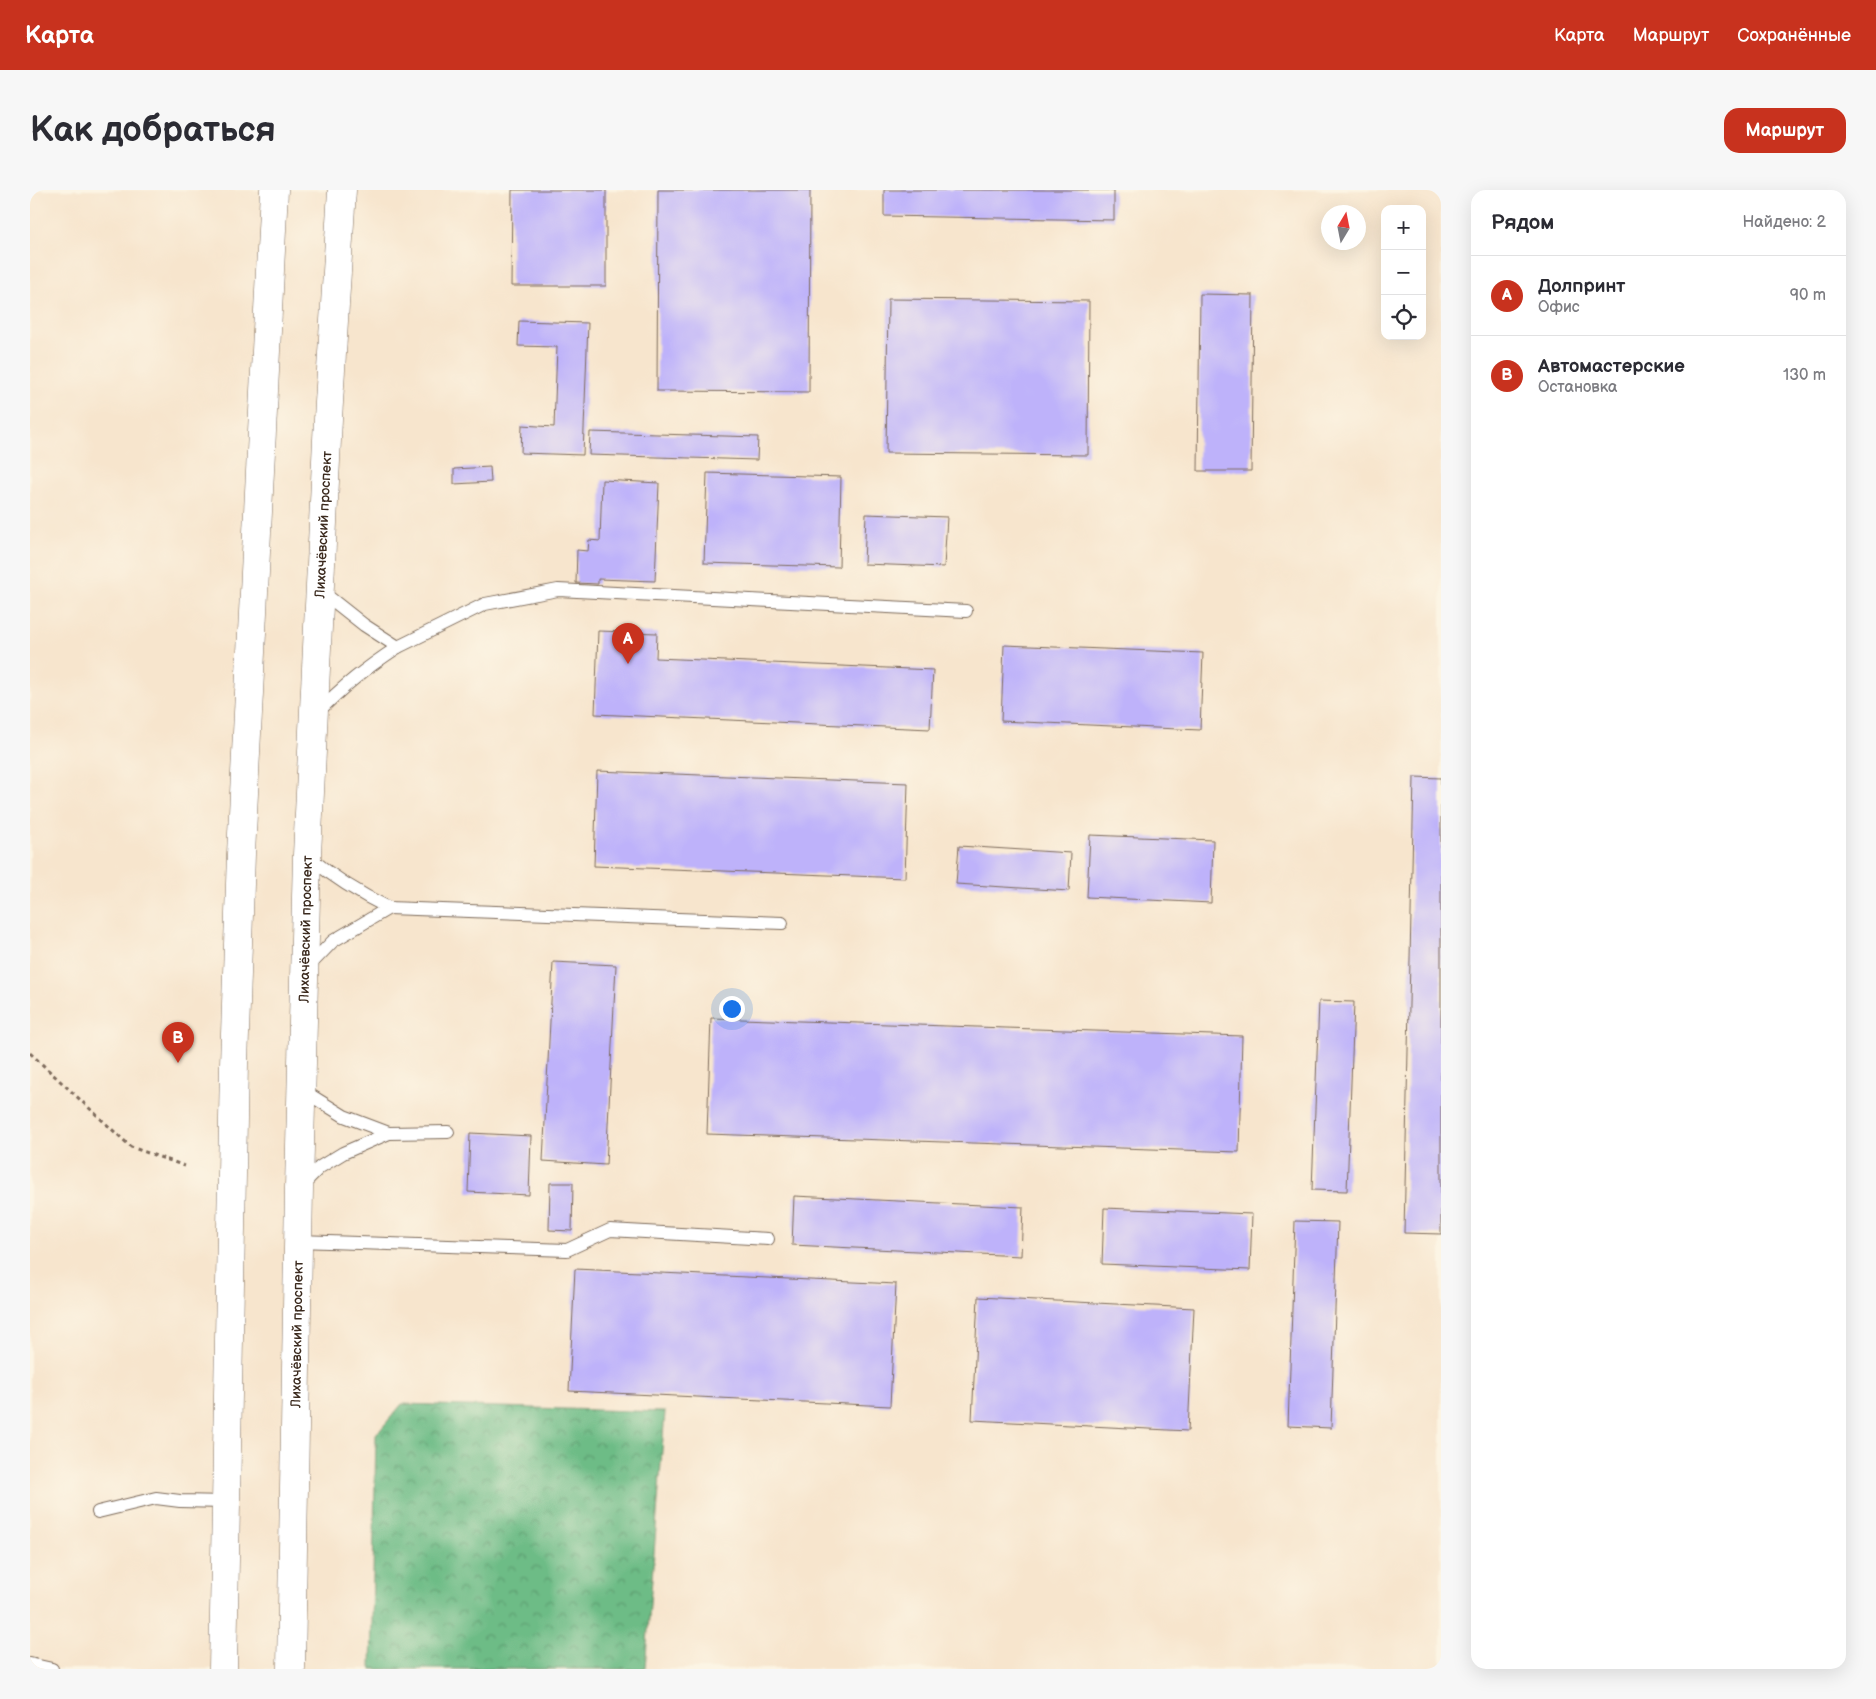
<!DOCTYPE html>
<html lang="ru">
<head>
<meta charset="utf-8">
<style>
	:root { --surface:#fff; --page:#f7f7f7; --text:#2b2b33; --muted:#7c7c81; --line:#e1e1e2; --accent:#c8321e }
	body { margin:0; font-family:"Balsamiq Sans",sans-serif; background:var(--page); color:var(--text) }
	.controls { position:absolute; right:15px; top:15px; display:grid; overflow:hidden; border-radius:10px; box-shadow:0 5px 20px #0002 }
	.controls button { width:45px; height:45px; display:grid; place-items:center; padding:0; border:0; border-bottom:1px solid var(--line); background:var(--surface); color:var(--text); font:25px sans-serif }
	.compass { position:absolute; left:1291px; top:15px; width:45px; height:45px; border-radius:50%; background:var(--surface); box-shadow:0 5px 20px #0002; rotate:10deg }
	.you { position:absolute; left:701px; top:818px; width:18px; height:18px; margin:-12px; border:4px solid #fff; border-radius:50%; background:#1a73e8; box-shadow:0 0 0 8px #1a73e833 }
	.badge { display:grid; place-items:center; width:32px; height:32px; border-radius:50%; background:var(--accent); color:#fff; font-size:16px; font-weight:700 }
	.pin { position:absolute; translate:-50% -41px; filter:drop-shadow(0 1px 2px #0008) }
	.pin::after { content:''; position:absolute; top:26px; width:18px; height:15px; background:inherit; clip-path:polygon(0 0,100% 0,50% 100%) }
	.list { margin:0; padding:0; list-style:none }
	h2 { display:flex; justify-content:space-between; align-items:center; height:65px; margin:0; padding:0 20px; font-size:21px }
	h2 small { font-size:16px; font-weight:400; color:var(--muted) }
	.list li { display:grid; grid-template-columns:32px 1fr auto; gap:15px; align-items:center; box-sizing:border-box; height:80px; padding:0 20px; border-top:1px solid var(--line) }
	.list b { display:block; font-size:19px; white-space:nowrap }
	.list p { margin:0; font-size:16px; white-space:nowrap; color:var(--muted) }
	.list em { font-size:16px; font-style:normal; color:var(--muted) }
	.icon { flex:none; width:28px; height:28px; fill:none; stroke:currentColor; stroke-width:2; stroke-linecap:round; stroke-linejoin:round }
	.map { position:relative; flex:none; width:1411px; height:1479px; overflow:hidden; border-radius:15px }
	header { display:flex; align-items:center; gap:30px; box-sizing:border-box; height:70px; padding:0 25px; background:var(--accent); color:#fff }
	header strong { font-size:24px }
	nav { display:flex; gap:28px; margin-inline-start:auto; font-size:18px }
	.intro { display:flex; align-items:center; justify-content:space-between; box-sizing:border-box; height:120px; padding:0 30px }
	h1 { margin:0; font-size:35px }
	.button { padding:12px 22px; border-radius:15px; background:var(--accent); color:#fff; font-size:18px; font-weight:700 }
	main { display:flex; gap:30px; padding:0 30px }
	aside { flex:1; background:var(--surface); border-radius:15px; box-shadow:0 5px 20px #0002 }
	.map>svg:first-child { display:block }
	.forest { fill:url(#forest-crowns); stroke:#547352 }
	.building { fill:#beb2fa }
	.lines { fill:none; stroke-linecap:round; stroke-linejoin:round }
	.lane-casing { stroke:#7d6b5b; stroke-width:14 }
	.secondary-casing { stroke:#7d6b5b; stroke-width:29 }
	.path { stroke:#7d6b5b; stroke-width:3; stroke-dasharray:4 4; stroke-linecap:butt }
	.lane { stroke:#fff; stroke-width:12 }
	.secondary { stroke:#fff; stroke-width:28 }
	.labels { text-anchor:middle; stroke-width:4; stroke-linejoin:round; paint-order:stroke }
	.street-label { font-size:14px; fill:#3b2a1e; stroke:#fcf5e5 }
</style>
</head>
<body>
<header>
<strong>Карта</strong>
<nav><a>Карта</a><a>Маршрут</a><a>Сохранённые</a></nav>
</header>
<div class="intro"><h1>Как добраться</h1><a class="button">Маршрут</a></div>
<main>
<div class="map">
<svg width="1411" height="1479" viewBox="0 0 1411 1479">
	<defs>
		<pattern id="forest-crowns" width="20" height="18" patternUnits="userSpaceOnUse" patternTransform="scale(1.25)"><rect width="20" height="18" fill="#6dbc86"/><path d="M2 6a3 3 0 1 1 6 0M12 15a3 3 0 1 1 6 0" fill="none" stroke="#5b996d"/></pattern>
	</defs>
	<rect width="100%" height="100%" fill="#fcf5e5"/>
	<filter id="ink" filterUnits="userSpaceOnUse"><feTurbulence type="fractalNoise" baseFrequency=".02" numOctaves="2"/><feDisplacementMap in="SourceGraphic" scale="10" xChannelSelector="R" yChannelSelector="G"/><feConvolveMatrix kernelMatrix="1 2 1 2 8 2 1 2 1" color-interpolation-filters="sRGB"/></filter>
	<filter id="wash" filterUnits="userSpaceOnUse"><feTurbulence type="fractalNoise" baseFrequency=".0096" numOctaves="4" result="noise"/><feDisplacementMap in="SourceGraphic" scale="20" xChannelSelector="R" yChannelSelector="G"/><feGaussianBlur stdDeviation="1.12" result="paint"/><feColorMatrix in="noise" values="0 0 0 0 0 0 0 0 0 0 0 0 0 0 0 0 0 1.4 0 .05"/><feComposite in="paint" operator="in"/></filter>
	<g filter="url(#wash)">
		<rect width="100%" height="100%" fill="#f7e5cd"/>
		<polygon class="forest" points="372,1214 635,1222 615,1479 341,1479 346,1245"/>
		<g id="blocks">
			<g class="building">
				<polygon points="482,0 576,0 576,96 481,96"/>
				<polygon points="628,0 780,0 779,202 627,201"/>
				<polygon points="854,0 1084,0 1084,30 854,26"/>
				<polygon points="1170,104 1223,105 1221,281 1168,281"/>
				<polygon points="858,109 1059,111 1058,265 856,263"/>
				<polygon points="489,131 558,133 553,265 491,263 492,235 524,237 527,157 488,156"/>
				<polygon points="560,242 728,247 727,270 559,265"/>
				<polygon points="460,277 461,292 424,294 424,279"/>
				<polygon points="677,283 811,287 809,377 674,373"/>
				<polygon points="572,290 629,293 625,391 568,389 568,394 546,393 547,360 558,361 559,350 570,351"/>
				<polygon points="836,324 917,327 914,377 834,374"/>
				<polygon points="568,441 627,443 626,468 903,480 900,539 565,524"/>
				<polygon points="974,455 1173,463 1170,540 971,531"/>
				<polygon points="567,581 878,593 875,688 564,676"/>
				<polygon points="1384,587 1411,588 1411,1044 1374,1043"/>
				<polygon points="1060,645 1183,650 1181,713 1057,707"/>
				<polygon points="929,656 1041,663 1039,701 926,694"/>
				<polygon points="523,772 586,775 576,975 513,971"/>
				<polygon points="1289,811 1324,812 1317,1001 1282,1000"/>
				<polygon points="681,828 1212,846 1209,962 677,944"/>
				<polygon points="440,943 501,946 499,1005 438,1002"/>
				<polygon points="520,993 543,993 542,1041 519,1040"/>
				<polygon points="764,1006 993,1017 991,1066 762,1055"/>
				<polygon points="1074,1018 1222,1024 1220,1080 1072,1074"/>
				<polygon points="1265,1031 1308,1032 1301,1238 1258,1236"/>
				<polygon points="545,1079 866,1094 860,1216 539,1201"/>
				<polygon points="948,1107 1164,1118 1158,1241 942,1230"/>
			</g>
		</g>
	</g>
	<g filter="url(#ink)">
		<use href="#blocks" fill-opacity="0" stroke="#7d6b5b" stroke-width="1"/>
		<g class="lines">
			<g class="lane-casing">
				<g id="lane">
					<polyline points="368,457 455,414 528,400 936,421"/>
					<path d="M287,523C313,496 336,478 368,457L334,435L291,401"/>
					<polyline points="359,718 752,733"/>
					<path d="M278,777L303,751L359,718C330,704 304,688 279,667"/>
					<polyline points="359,943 418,942"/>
					<polyline points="271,996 290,977 313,963 359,943 314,926 272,900"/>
					<polyline points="268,1051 537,1060 580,1040 738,1049"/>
					<polyline points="68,1322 126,1308 150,1311 196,1312"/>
					<polyline points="0,1474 22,1479"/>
				</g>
			</g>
			<g class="secondary-casing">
				<g id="secondary">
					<polyline points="193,1479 204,874 211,664 244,0"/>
					<path id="s1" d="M261,1479L269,998L277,665L298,229L312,0"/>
				</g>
			</g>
			<polyline class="path" points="0,863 101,957 155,976"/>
			<use href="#lane" class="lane"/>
			<use href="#secondary" class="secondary"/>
		</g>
	</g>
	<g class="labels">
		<g class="street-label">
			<text dy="5" stroke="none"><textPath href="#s1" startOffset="1145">Лихачёвский проспект</textPath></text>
			<text dy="5" stroke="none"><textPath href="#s1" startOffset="740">Лихачёвский проспект</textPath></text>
			<text dy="5" stroke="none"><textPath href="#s1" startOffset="335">Лихачёвский проспект</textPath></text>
		</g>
	</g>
</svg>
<div class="controls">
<button>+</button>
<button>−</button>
<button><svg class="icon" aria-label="locate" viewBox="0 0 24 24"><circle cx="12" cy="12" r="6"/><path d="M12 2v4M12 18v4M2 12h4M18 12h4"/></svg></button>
</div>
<svg class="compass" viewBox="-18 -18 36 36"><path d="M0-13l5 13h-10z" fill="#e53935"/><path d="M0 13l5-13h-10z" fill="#7c7c81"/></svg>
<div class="you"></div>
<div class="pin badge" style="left:598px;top:474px">A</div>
<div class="pin badge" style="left:148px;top:873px">B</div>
</div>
<aside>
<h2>Рядом<small>Найдено: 2</small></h2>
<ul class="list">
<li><span class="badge">A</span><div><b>Долпринт</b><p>Офис</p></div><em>90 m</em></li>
<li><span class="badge">B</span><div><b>Автомастерские</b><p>Остановка</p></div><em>130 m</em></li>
</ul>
</aside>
</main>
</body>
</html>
